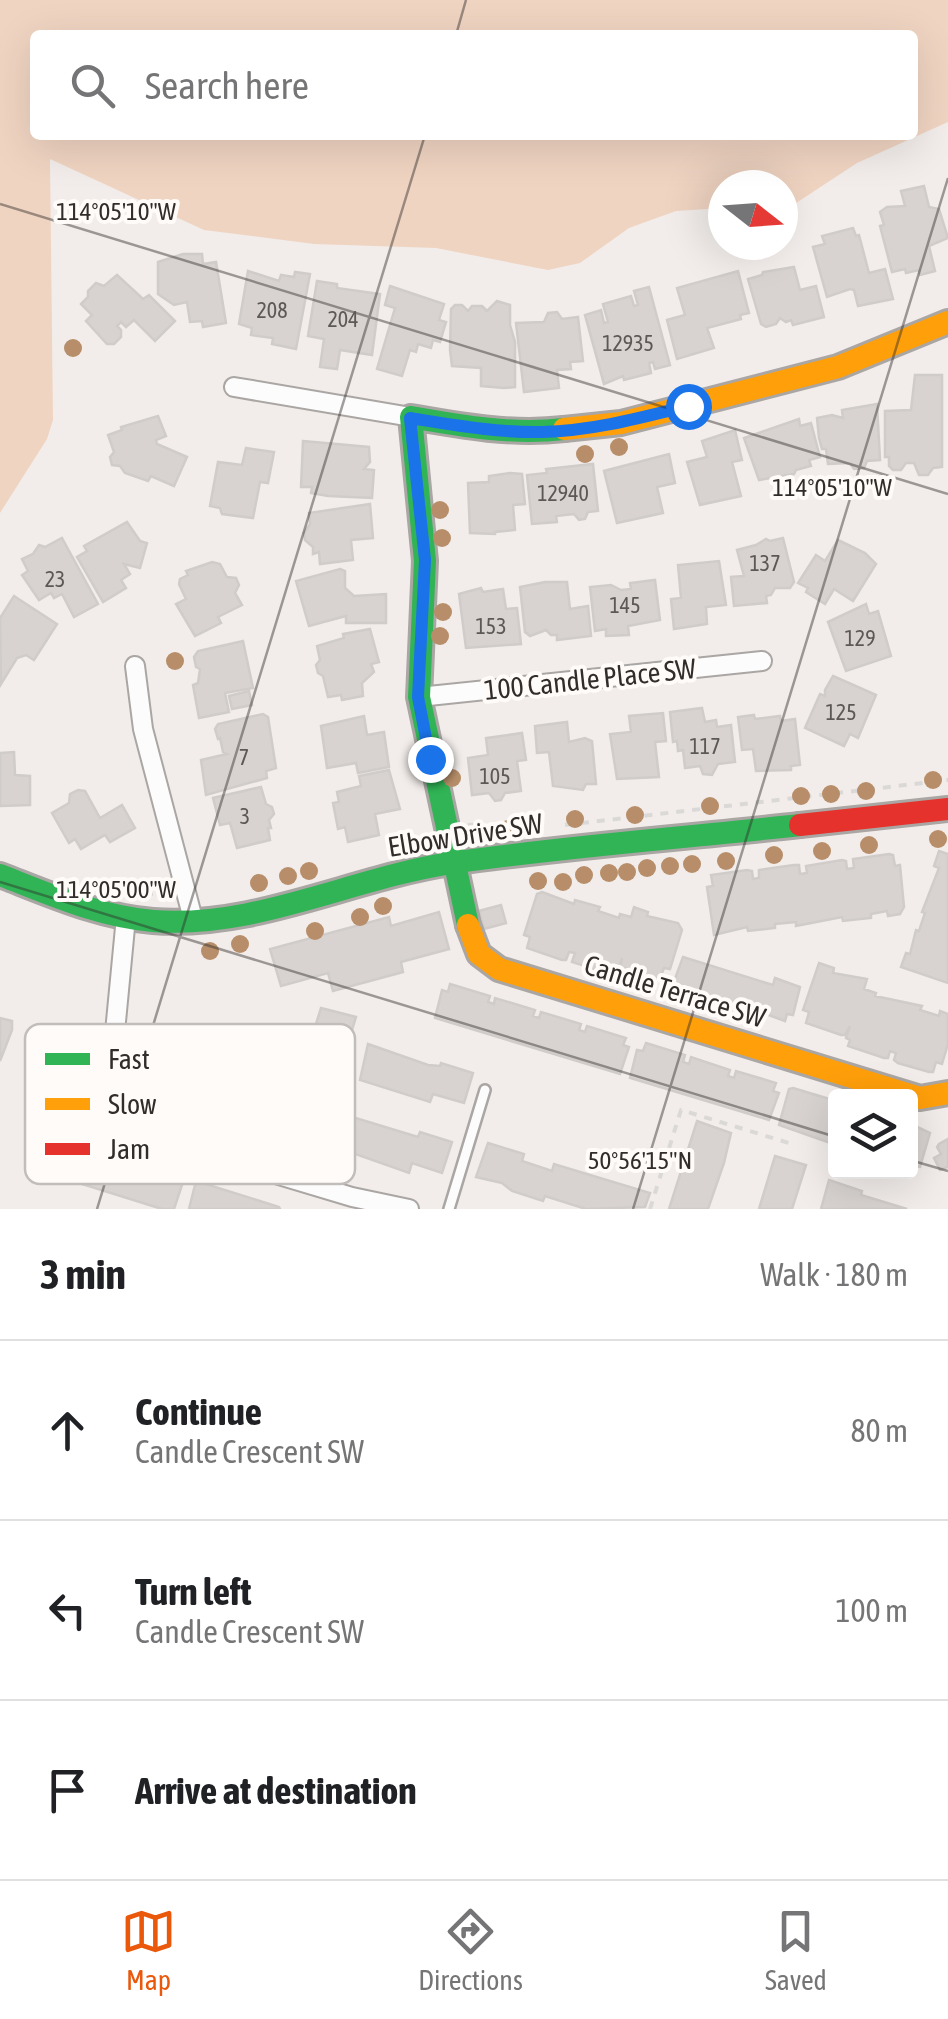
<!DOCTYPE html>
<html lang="en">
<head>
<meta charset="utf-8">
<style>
	:root { --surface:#fff; --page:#f6f6f6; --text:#202124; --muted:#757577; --line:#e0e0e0; --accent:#ea580c }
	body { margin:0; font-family:"Asap Condensed",sans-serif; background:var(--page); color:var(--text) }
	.controls { position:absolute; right:30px; bottom:30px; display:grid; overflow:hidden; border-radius:10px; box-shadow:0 10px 40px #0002 }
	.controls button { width:90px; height:90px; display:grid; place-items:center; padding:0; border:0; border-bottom:2px solid var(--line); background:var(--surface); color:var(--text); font:50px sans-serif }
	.compass { position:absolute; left:708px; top:170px; width:90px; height:90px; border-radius:50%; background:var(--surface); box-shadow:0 10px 40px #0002; rotate:107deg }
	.stop { position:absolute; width:30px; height:30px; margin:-22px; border:8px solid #1a73e8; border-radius:50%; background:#fff }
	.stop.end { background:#1a73e8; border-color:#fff; box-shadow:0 2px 10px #0008 }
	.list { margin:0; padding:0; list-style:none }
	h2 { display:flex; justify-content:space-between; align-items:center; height:130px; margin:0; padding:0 40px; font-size:42px }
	h2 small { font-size:32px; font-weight:400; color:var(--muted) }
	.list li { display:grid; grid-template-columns:65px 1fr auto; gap:30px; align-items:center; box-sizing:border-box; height:180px; padding:0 40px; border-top:2px solid var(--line) }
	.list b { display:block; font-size:38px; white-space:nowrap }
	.list p { margin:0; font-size:32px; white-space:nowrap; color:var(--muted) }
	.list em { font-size:32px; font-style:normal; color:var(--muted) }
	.icon { flex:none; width:55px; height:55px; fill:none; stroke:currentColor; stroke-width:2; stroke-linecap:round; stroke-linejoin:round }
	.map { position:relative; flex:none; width:948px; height:1209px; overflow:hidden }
	.search { position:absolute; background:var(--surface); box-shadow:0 10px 40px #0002; left:30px; right:30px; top:30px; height:110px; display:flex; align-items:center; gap:25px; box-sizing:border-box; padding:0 35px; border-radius:10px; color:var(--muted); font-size:38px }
	.sheet { height:670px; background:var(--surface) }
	nav { display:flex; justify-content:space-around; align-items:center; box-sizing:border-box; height:140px; border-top:2px solid var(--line); background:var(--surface); font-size:28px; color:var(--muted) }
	nav a { display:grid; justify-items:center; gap:5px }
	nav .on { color:var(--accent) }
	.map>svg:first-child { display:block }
	.green { fill:#f0d4c2; fill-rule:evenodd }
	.building { fill:#d8d3d1; stroke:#d0ccca; stroke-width:2.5 }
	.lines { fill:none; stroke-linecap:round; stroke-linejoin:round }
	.lane-casing { stroke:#aaa6a4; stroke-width:14 }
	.street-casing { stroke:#aaa6a4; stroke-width:22 }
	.fast-casing { stroke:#aaa6a4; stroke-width:28 }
	.slow-casing { stroke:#aaa6a4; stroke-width:28 }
	.jam-casing { stroke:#aaa6a4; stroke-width:28 }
	.path { stroke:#dad9d7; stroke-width:4; stroke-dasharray:8 8; stroke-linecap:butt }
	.lane { stroke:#fdfcfc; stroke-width:9 }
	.street { stroke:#fdfcfc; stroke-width:18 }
	.fast { stroke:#30b455; stroke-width:22 }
	.slow { stroke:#ff9f0a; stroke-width:22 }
	.jam { stroke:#e5322d; stroke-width:22 }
	.tree { fill:#b78e69 }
	.route { stroke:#1a73e8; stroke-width:12 }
	.ticks { fill:none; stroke:#312d2b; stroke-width:2.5; stroke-opacity:0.45 }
	.labels { text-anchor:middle; stroke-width:8; stroke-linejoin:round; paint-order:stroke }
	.number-label { font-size:22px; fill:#5c5856 }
	.street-label { font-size:28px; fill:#312d2b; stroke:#fffbf8 }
	.key { fill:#fffbf8; stroke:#c1bdba; stroke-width:2.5 }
	.key-label { font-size:28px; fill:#312d2b }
	.ticks-label { font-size:25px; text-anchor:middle; fill:#312d2b; stroke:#fffbf8; stroke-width:8; stroke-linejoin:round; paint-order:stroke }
</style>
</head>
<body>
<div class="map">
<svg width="948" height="1209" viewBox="0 0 948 1209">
	<rect width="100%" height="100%" fill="#f2edea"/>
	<path class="green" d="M0,0H948V122L857,163L784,211L783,185H723V208L676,211L629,228L580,263L548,270L436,248L314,244L204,230L50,159L53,420L47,439L0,513ZM35,35H913V135H35Z"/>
	<g class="building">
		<polygon points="924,186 929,207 939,209 948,238 929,246 935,271 920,275 919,270 906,273 905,269 892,272 880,226 884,225 880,212 887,207 905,206 901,191"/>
		<polygon points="853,228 856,236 859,235 869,273 885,269 893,299 858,306 854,290 850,289 827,297 813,247 825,244 822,236"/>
		<polygon points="183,254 202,254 203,264 216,262 226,323 203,327 202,321 190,322 187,302 174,305 158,294 158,262"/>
		<polygon points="794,267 800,290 816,286 824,317 793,325 791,320 786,322 780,318 776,324 766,327 761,324 748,279 762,275 763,272"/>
		<polygon points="248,271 279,281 281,275 294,277 295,272 310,274 296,349 272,344 273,338 251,335 252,328 239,324"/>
		<polygon points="738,271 749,313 740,315 741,319 707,328 714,348 677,359 667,320 685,315 677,288"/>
		<polygon points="117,275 143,299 149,295 175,321 155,341 134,320 126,327 121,322 117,326 121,330 121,337 114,344 107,344 86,321 92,315 81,304 88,297 88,291 96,283 104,286"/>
		<polygon points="317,281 337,284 337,288 380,294 372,355 340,350 337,369 320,367 324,339 308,336"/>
		<polygon points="390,286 444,304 439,320 446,322 440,342 433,340 431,348 418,344 416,352 410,350 402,376 377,369 395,308 385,305"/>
		<polygon points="649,287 670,365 655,369 653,362 649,363 651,373 624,380 623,376 604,384 585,315 601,310 604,323 608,322 603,304 631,296 634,306 638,305 634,291"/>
		<polygon points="497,301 510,305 510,325 515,342 515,387 504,388 481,386 481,368 452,366 450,350 451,309 455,305 462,305 468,311 472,306 482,306 487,311"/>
		<polygon points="557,312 562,319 578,317 583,361 570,362 571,369 557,370 559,388 524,392 516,323 544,322 548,313"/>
		<polygon points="915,375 942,375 942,467 933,468 928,475 919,475 914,463 906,463 901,470 893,470 889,466 889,457 885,457 885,411 911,410"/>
		<polygon points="877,404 880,460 867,461 864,468 854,469 850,463 828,464 826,449 822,449 819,438 817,418 832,415 843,418 842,410"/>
		<polygon points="158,416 166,436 156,440 157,444 187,457 174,486 151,476 148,481 125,473 120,466 112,465 110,457 114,452 108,435 122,430 121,427"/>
		<polygon points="799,419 800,426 811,423 820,457 809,460 811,466 796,470 794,474 759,480 744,438"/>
		<polygon points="735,430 742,460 732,462 741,496 700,505 687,462 707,457 702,441"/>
		<polygon points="303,441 369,447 370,462 364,469 374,470 372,498 328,496 311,493 312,487 301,487"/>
		<polygon points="246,448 274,452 268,483 260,482 253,518 222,514 220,508 210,506 218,462 242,465"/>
		<polygon points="669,454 675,483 657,487 663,513 617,523 604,471"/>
		<polygon points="593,464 598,511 588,512 585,519 579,520 574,514 556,516 557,522 532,524 527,475 547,473 546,469"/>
		<polygon points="510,473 522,474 525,504 513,505 515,530 495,532 495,534 470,533 468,483 489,482 489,476"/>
		<polygon points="370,504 373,538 351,540 353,560 320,564 319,552 313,554 313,547 305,540 304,533 310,524 309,513"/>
		<polygon points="127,522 140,541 147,543 140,568 124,564 130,574 121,580 126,588 103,602 77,557 87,551 84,546"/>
		<polygon points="62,538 98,604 74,617 62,594 54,598 51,593 39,600 22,575 28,571 22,559 33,554 39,545 45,547"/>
		<polygon points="783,538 794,582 790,588 775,588 771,595 766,596 767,603 734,606 731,577 744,576 737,550 756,545 766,539 770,541"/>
		<polygon points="838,540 865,553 876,564 853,601 834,589 825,604 806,592 808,588 798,583 816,555 825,561"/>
		<polygon points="719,561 726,605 706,607 707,624 674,629 671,599 681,598 678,565"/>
		<polygon points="212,562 220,564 227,577 236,578 239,585 235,593 242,605 218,617 221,623 195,636 176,604 186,599 179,584 180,579 188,575 186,571"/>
		<polygon points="340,569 345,571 345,588 354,596 386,594 386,623 346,623 346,616 309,626 296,581"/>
		<polygon points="655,580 660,620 628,626 629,635 606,636 606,629 595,631 590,587 611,585 621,590 631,589 630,583"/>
		<polygon points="545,582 567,582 570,609 588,606 591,636 557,640 557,635 551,635 546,630 530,636 525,632 520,587"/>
		<polygon points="481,588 483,592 503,589 506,609 517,608 521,644 466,648 459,594"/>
		<polygon points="14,596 57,624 34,660 26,655 17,658 1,684 0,618"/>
		<polygon points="866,604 869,614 878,611 891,656 846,671 828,622"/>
		<polygon points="370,629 379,662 371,664 374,672 362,683 363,696 342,700 341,695 328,697 323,676 318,673 316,665 320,660 317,646 344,638 343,634"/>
		<polygon points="243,641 253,688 225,693 229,712 199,718 193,685 198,683 200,669 196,667 194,657 198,651"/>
		<polygon points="833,676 876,695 858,738 850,734 844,746 805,728 820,694 825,696 825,690"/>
		<polygon points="249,691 252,705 232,709 229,696"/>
		<polygon points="702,708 705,722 716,720 717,727 731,725 735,762 718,764 712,775 703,774 700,766 685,768 683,750 678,751 677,741 673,742 670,712"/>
		<polygon points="663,713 666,741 655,742 659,777 617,779 610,734 631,732 629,716"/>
		<polygon points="263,714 268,717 276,768 266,771 267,778 206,795 201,760 227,754 223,752 220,738 218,739 215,729 218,724"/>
		<polygon points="754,715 755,719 780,716 781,721 795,719 800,765 791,766 791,770 756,771 753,749 742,750 738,717"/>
		<polygon points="364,716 367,735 384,732 389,767 358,773 356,763 327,768 321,726"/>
		<polygon points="567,722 569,742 585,738 592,741 596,784 586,784 583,790 553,786 549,752 537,753 535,726"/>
		<polygon points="522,733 526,760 517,761 521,791 505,793 501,800 495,801 489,793 472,795 468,758 488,755 486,738"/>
		<polygon points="14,752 15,775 30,776 30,805 0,806 0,753"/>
		<polygon points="389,770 400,809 375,814 379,835 348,842 345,827 338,829 333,803 339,802 337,792 361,786 359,776"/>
		<polygon points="261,787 266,804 272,807 274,814 269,820 271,828 268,828 270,840 237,848 230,823 220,825 213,798"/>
		<polygon points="78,790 85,791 100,818 122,805 135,828 110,842 105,835 81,849 75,839 69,843 52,813 69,803 70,794"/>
		<polygon points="939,851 948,854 948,983 901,967 906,953 910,954 916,930 919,931 925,913 922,912 939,868 934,866"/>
		<polygon points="889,854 893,855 895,866 900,865 904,907 900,914 888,916 887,911 871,914 871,918 843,921 842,917 796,926 796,922 775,924 775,928 748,931 747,927 714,935 707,887 713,886 711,875 747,870 752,871 753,879 759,878 759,870 794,865 799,865 800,874 807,873 806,866 842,860 846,861 847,869 854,868 853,859"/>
		<polygon points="542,892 574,904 575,900 600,907 598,911 619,918 620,914 631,917 634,907 648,912 647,916 678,923 682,930 670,969 664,968 660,978 656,978 625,968 621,966 622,958 619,967 614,966 612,974 607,973 572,962 575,953 569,952 566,960 562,960 527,948 530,937 524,935 537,894"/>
		<polygon points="501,905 506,923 484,929 479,911"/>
		<polygon points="439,912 449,949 401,962 403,972 333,991 328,973 281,986 270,949 389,917 391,926"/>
		<polygon points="683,957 773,985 775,978 800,987 793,1015 787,1014 785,1021 763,1013 761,1019 721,1007 723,1001 717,999 715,1005 676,993 678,985 673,984"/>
		<polygon points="819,963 834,968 833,973 867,979 864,989 876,993 875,996 922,1006 920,1010 939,1016 940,1011 948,1014 948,1044 942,1064 936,1062 933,1072 929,1072 898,1063 894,1060 896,1053 890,1051 888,1058 884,1058 848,1046 850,1040 846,1038 850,1026 845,1035 841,1035 806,1023 809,1012 803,1010"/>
		<polygon points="450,984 490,996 488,1002 494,1004 495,998 535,1010 533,1016 539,1018 541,1012 581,1024 579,1030 585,1032 587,1026 626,1038 623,1045 629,1047 620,1074 435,1018 442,990 448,992"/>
		<polygon points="321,1008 356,1017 333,1091 299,1078"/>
		<polygon points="0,1018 12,1021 12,1030 0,1061"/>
		<polygon points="646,1043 685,1055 683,1062 689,1064 691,1057 730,1070 728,1076 734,1078 736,1071 776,1083 773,1091 779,1093 769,1120 630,1078 637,1050 643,1051"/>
		<polygon points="368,1044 428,1065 440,1066 441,1063 473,1073 464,1103 433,1094 430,1102 360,1080"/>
		<polygon points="793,1088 836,1101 836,1145 779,1125 789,1089"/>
		<polygon points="349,1116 418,1137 420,1132 452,1142 442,1173 412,1163 409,1173 350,1152 349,1155 336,1151"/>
		<polygon points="697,1121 731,1133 724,1163 708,1209 669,1209"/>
		<polygon points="913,1125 930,1133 920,1167 910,1166"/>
		<polygon points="948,1139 948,1167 940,1170 934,1158 941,1154 937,1147 939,1144"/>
		<polygon points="65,1141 139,1163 137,1168 183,1182 174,1209 162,1209 56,1176"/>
		<polygon points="488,1143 524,1154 522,1161 552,1171 554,1164 650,1193 645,1207 586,1209 545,1196 543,1201 512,1191 502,1183 476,1177"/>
		<polygon points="775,1156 806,1165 792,1209 759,1209"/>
		<polygon points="829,1180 862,1191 861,1195 907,1209 821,1209"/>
		<polygon points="196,1181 279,1207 280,1209 189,1209"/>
	</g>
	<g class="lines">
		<g class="lane-casing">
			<polyline id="lane" points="449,1209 485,1090"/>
		</g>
		<g class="street-casing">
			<g id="street">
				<polyline points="234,387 411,417"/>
				<polyline points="135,666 143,729 193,919"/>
				<polyline points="419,697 762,661"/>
				<polyline points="126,917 110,1084 113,1115 136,1132 352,1197 409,1209"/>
			</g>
		</g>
		<g class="fast-casing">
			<g id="fast">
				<path d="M0,875C49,894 100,917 153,921C255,929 352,878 451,863C567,846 684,838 800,825"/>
				<path d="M468,925L419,697L425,561L411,417C462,426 512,435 564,429"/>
			</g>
		</g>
		<g class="slow-casing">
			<g id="slow">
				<polyline points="564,429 621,423 838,367 948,322"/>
				<polyline points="468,925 479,954 499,969 920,1098 948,1093"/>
			</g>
		</g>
		<g class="jam-casing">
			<polyline id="jam" points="800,825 948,809"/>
		</g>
		<g class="path">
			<path d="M468,825C482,823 494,832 511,831"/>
			<polyline points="565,825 948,780"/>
			<polyline points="145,895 165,892"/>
			<polyline points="650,1209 681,1110 789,1143"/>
		</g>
		<use href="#lane" class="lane"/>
		<use href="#street" class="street"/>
		<use href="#fast" class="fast"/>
		<use href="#slow" class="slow"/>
		<use href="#jam" class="jam"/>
	</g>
	<g class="tree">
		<circle cx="73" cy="348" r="9"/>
		<circle cx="619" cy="447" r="9"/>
		<circle cx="585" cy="454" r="9"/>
		<circle cx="440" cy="510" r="9"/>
		<circle cx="442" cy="538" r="9"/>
		<circle cx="443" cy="612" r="9"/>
		<circle cx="440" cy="636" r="9"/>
		<circle cx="175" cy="661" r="9"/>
		<circle cx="452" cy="778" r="9"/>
		<circle cx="933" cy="780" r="9"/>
		<circle cx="866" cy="791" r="9"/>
		<circle cx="831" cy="794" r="9"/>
		<circle cx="801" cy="796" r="9"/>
		<circle cx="710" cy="806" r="9"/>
		<circle cx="635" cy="815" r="9"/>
		<circle cx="575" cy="819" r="9"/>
		<circle cx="508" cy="829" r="9"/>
		<circle cx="938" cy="839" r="9"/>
		<circle cx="869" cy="845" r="9"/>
		<circle cx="822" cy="851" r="9"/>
		<circle cx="774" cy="855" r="9"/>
		<circle cx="726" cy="861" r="9"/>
		<circle cx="692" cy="864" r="9"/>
		<circle cx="670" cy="866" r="9"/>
		<circle cx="647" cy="868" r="9"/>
		<circle cx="309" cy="871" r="9"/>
		<circle cx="627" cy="872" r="9"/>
		<circle cx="609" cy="873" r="9"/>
		<circle cx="584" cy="875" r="9"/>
		<circle cx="288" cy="876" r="9"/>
		<circle cx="538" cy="881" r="9"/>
		<circle cx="563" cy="882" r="9"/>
		<circle cx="259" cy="883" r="9"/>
		<circle cx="383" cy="906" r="9"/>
		<circle cx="360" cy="917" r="9"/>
		<circle cx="315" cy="931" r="9"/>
		<circle cx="240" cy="944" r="9"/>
		<circle cx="210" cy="951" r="9"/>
	</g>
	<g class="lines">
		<path class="route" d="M430,759L418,697L425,560L410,418C454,425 498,433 542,432C592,431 640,418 688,406"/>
	</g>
	<path class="ticks" d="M456,35L466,0M0,204L948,494M0,882L836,1137M910,1160L948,1171M97,1209L425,135M633,1209L948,178"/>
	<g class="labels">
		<g class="number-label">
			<text x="272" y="318">208</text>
			<text x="343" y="327">204</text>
			<text x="628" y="351">12935</text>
			<text x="563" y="501">12940</text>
			<text x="765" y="571">137</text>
			<text x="55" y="587">23</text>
			<text x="625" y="613">145</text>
			<text x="491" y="634">153</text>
			<text x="860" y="646">129</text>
			<text x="841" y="720">125</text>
			<text x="705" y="754">117</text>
			<text x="244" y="765">7</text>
			<text x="495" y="784">105</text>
			<text x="245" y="824">3</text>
		</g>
		<g class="street-label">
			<text transform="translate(590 679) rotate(-6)" y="10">100 Candle Place SW</text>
			<text transform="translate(465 835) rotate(-9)" y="10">Elbow Drive SW</text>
			<text transform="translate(675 991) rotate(17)" y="10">Candle Terrace SW</text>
		</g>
	</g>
	<rect x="25" y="1024" width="330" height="160" rx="15" class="key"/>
	<rect x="45" y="1053" width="45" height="12" fill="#30b455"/>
	<rect x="45" y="1098" width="45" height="12" fill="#ff9f0a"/>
	<rect x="45" y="1143" width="45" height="12" fill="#e5322d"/>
	<g class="key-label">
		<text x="108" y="1069">Fast</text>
		<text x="108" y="1114">Slow</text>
		<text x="108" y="1159">Jam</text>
	</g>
	<g class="ticks-label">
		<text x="116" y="220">114°05'10"W</text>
		<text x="832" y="496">114°05'10"W</text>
		<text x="116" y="898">114°05'00"W</text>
		<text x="640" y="1169">50°56'15"N</text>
	</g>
</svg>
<div class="controls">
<button><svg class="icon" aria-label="layers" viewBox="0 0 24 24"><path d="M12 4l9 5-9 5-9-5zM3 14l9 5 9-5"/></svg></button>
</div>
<svg class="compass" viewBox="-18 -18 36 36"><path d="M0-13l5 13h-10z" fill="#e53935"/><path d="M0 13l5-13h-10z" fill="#757577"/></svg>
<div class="stop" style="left:688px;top:406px"></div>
<div class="stop end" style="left:430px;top:759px"></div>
<div class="search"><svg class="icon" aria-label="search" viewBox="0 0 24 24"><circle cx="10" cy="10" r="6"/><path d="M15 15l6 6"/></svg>Search here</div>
</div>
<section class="sheet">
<h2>3 min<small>Walk · 180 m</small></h2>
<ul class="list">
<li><svg class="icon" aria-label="ahead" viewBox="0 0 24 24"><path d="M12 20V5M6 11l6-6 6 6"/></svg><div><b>Continue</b><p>Candle Crescent SW</p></div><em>80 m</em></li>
<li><svg class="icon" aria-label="left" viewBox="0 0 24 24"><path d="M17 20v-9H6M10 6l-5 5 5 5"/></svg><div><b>Turn left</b><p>Candle Crescent SW</p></div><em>100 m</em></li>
<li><svg class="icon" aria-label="arrive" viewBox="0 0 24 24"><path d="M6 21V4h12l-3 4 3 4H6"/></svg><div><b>Arrive at destination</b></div></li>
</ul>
</section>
<nav>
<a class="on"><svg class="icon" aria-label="map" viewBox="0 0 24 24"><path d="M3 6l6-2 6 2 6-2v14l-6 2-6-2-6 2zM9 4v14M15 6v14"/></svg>Map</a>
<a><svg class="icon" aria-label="directions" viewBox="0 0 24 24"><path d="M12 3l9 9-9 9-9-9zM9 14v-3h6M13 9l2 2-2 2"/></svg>Directions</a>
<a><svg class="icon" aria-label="saved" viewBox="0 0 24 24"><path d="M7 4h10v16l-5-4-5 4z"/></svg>Saved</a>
</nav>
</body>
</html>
